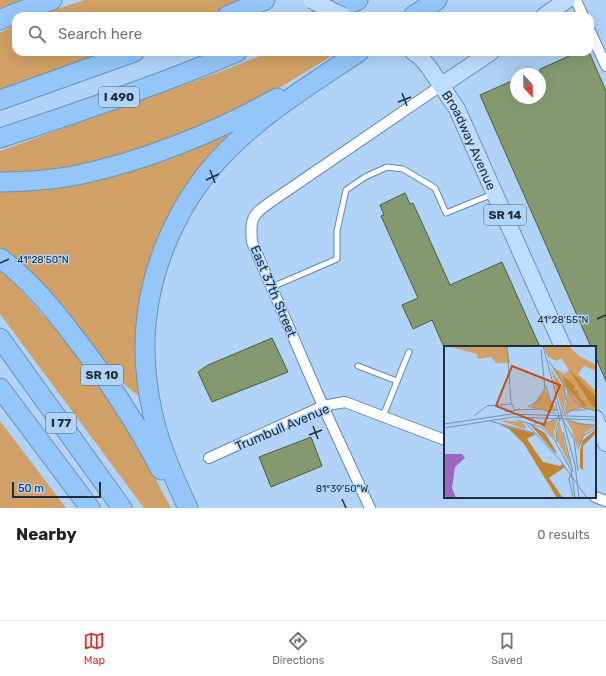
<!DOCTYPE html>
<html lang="en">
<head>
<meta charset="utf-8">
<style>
	:root { --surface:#fff; --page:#f2f2f2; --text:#222; --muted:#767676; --line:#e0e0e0; --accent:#d93025 }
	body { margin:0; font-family:Rubik,sans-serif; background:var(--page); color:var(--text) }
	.compass { position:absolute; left:510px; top:68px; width:36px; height:36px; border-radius:50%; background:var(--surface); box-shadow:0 4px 16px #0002; rotate:158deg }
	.scale { position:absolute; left:12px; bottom:10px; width:89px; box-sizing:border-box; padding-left:4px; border:2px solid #202e3c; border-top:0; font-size:11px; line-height:14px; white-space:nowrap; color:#202e3c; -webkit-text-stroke:3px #b0d3f7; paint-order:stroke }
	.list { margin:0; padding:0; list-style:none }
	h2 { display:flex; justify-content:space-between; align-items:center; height:52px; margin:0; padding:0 16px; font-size:17px }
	h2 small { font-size:13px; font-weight:400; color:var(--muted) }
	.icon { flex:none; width:22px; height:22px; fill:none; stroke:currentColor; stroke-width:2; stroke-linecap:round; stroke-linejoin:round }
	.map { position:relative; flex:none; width:606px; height:508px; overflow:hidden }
	.search { position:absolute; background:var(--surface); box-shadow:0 4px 16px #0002; left:12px; right:12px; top:12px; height:44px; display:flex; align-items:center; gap:10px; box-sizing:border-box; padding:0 14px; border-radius:12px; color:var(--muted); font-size:15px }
	.sheet { height:112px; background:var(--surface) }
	nav { display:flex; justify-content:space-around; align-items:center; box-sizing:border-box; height:56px; border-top:1px solid var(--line); background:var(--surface); font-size:11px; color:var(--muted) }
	nav a { display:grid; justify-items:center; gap:2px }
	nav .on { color:var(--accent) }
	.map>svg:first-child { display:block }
	.green { fill:#d1a066 }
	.building { fill:#849970; stroke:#4c5f38 }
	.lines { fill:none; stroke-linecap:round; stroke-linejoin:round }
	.lane-casing { stroke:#6787a9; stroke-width:7 }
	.street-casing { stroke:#6787a9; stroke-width:12 }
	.primary-casing { stroke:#6b91b8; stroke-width:18 }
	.highway-casing { stroke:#6b91b8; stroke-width:21 }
	.lane { stroke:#fff; stroke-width:5 }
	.street { stroke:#fff; stroke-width:10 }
	.primary { stroke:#bfddfc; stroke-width:16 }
	.highway { stroke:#94c6fa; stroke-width:19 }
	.primary-bridge-casing { stroke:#6b91b8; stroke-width:18; stroke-linecap:butt }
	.primary-bridge { stroke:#bfddfc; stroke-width:16 }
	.ticks { fill:none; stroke:#202e3c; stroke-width:1.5 }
	.labels { text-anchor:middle; stroke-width:3; stroke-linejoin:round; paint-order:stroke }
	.shield { fill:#b0d3f7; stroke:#4b6074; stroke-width:1 }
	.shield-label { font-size:12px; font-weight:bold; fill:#202e3c }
	.street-label { font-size:13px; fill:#202e3c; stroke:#b0d3f7 }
	.inset-road { fill:none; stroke:#7691ac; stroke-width:1 }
	.view { fill:#c05016; fill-opacity:0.15; stroke:#c05016; stroke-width:2 }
	.inset-edge { fill:none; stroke:#202e3c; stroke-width:2 }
	.ticks-label { font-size:10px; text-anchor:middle; fill:#202e3c; stroke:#b0d3f7; stroke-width:3; stroke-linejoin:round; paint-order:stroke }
</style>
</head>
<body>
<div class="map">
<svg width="606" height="508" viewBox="0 0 606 508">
	<rect width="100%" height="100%" fill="#b0d3f7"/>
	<g class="green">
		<polygon points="0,0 27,0 0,12"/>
		<polygon points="85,0 258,0 217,16 36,16"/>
		<polygon points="16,24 16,52 126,52 0,96 0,33"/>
		<polygon points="270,52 338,52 268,95 174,138 93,163 40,172 0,175 0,151 225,70"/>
		<polygon points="226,133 229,140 155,255 139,308 138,357 140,397 116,378 0,250 0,191 27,190 103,179"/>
		<polygon points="0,267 71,346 124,420 171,508 144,508 0,314"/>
		<polygon points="0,421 66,508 0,508"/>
	</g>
	<g class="building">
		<polygon points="578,52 589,52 606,91 606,381 595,356 595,347 591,347 480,95 516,79 516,98 540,98 540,69"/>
		<polygon points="405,193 410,204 413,203 450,285 502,262 540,347 444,347 432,320 413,329 402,305 418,298 381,216 384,215 380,205"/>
		<polygon points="272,338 288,372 212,402 198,372 208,365"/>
		<polygon points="311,437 322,466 271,487 259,457"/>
	</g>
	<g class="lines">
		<g class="lane-casing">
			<g id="lane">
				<polyline points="272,287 337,259 337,231 346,190 365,177 387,167 403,169 435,188 446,213 493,194"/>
				<polyline points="358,366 397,381"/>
				<polyline points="383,416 409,352"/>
			</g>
		</g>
		<g class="street-casing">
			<g id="street">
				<polyline points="576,0 583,16"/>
				<polyline points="590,31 606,66"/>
				<polyline points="209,458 323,406 345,402 445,440"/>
				<polyline points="595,497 606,501"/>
				<path d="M370,508L323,406L252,242C250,217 252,215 272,201L442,85"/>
			</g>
		</g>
		<g class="primary-casing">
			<g id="primary">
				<polyline points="544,16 567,0"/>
				<path id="s1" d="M413,52L420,57L428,66L457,109L563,347"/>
				<polyline points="442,85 491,52"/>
				<polyline points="595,418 606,443"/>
			</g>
		</g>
		<g class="highway-casing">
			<g id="highway">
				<polyline points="227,16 265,0"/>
				<polyline points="321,16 358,0"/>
				<polyline points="413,16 437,0"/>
				<polyline points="0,20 13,14 52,0"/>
				<polyline points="0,100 134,52"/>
				<path d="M0,138C80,112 159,85 237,52"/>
				<path d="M0,182C24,182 49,180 73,176C142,162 215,133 277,98"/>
				<path d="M0,258C29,280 53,308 75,338C93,361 111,385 126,410C139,429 150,450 161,470"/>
				<polyline points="0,338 122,508"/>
				<polyline points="0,388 90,508"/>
				<path d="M188,508C174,478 160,447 153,415C148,393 145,370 145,348C145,271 180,193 237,141C272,108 319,79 359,52"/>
			</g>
		</g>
		<use href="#lane" class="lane"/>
		<use href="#street" class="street"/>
		<use href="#primary" class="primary"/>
		<use href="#highway" class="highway"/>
		<g class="primary-bridge-casing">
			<polyline id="primary-bridge" points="311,0 343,16"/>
		</g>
		<use href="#primary-bridge" class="primary-bridge"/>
	</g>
	<path class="ticks" d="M402,93L407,106M398,102L411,97M210,170L215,183M206,180L219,174M0,263L9,259M597,319L606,315M313,426L318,439M309,435L322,430M342,499L346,508"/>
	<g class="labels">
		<g class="shield">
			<rect x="99" y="87" width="40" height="20" rx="3"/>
			<rect x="484" y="205" width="42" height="20" rx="3"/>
			<rect x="81" y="365" width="42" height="20" rx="3"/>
			<rect x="46" y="413" width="30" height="20" rx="3"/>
		</g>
		<g class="shield-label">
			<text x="119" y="101">I 490</text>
			<text x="505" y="219">SR 14</text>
			<text x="102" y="379">SR 10</text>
			<text x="61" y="427">I 77</text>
		</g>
		<g class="street-label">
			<text dy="5" stroke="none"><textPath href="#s1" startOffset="106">Broadway Avenue</textPath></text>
			<text transform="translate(274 291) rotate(67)" y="5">East 37th Street</text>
			<text transform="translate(282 427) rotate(-23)" y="5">Trumbull Avenue</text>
		</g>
	</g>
	<g transform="translate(444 346)">
		<rect width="152" height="152" fill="#b0d3f7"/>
		<path d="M3,0H63L66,17H52L47,11L34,13L33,8ZM99,0H125L135,10L152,19V25L140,20L134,28L152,45V65L138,62L119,68L123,58V46L108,21L121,28L125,24L117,12L113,15L104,11ZM107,23L121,44L122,52L118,65ZM101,43L112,66L86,62ZM114,73L110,84L111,93L96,78ZM55,74L78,76L83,81L80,83ZM122,74L152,80L142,86L133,102L128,84ZM115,75L127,121L112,92Z" fill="#d1a066"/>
		<path d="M125,23L152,51V62L147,59ZM119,30L131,40L129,44L134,45L135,51L144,60H139L122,40ZM85,77L101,87L113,107L110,106ZM54,78L92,88L83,93L99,116L116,120L118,118L121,121L105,132L119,152H113L80,98L65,83ZM152,83V87L139,100V124L136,122V105L138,95Z" fill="#c18434"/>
		<path d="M0,108H18L21,112L11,121L8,142L12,152H2L0,146Z" fill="#9d65c4"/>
		<path class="inset-road" d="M63,0L67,56L71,65M99,0L131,119L135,152M105,15L130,54L140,62L152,65M102,40L106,54L112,65M111,55L116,75M43,60L68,58M84,61L94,55L101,42L97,3M73,64L97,63L112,68M61,66L76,63M30,70L43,60M122,73L135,78L152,79M73,74L97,81L110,93L127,124L131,152M119,74L130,93L134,125M46,75L90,87M82,77L116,114L143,152M90,77H104L117,69L123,55L119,39M0,78L68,68L152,71M0,82L69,71L152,74M119,86L129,126M113,96L112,82L117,71L128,64H142M134,103L139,90L152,82M126,129L125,134L129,150"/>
		<path class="view" d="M68,20L116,39L100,79L52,60Z"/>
		<rect width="152" height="152" class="inset-edge"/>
	</g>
	<g class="ticks-label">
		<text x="43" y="263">41°28'50"N</text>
		<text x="563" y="323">41°28'55"N</text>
		<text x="342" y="492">81°39'50"W</text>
	</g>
</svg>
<svg class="compass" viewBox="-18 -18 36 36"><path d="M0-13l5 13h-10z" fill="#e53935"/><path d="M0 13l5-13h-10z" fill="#767676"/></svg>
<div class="scale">50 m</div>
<div class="search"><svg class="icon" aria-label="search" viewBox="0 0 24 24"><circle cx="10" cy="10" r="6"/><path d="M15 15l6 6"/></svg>Search here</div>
</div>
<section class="sheet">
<h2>Nearby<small>0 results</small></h2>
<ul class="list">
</ul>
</section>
<nav>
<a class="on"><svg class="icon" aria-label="map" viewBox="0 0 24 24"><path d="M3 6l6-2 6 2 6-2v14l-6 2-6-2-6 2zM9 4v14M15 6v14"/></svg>Map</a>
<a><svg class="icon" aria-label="directions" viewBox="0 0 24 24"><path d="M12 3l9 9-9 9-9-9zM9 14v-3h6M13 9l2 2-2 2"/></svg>Directions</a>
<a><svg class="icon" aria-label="saved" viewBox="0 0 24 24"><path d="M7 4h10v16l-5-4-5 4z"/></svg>Saved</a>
</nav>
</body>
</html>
